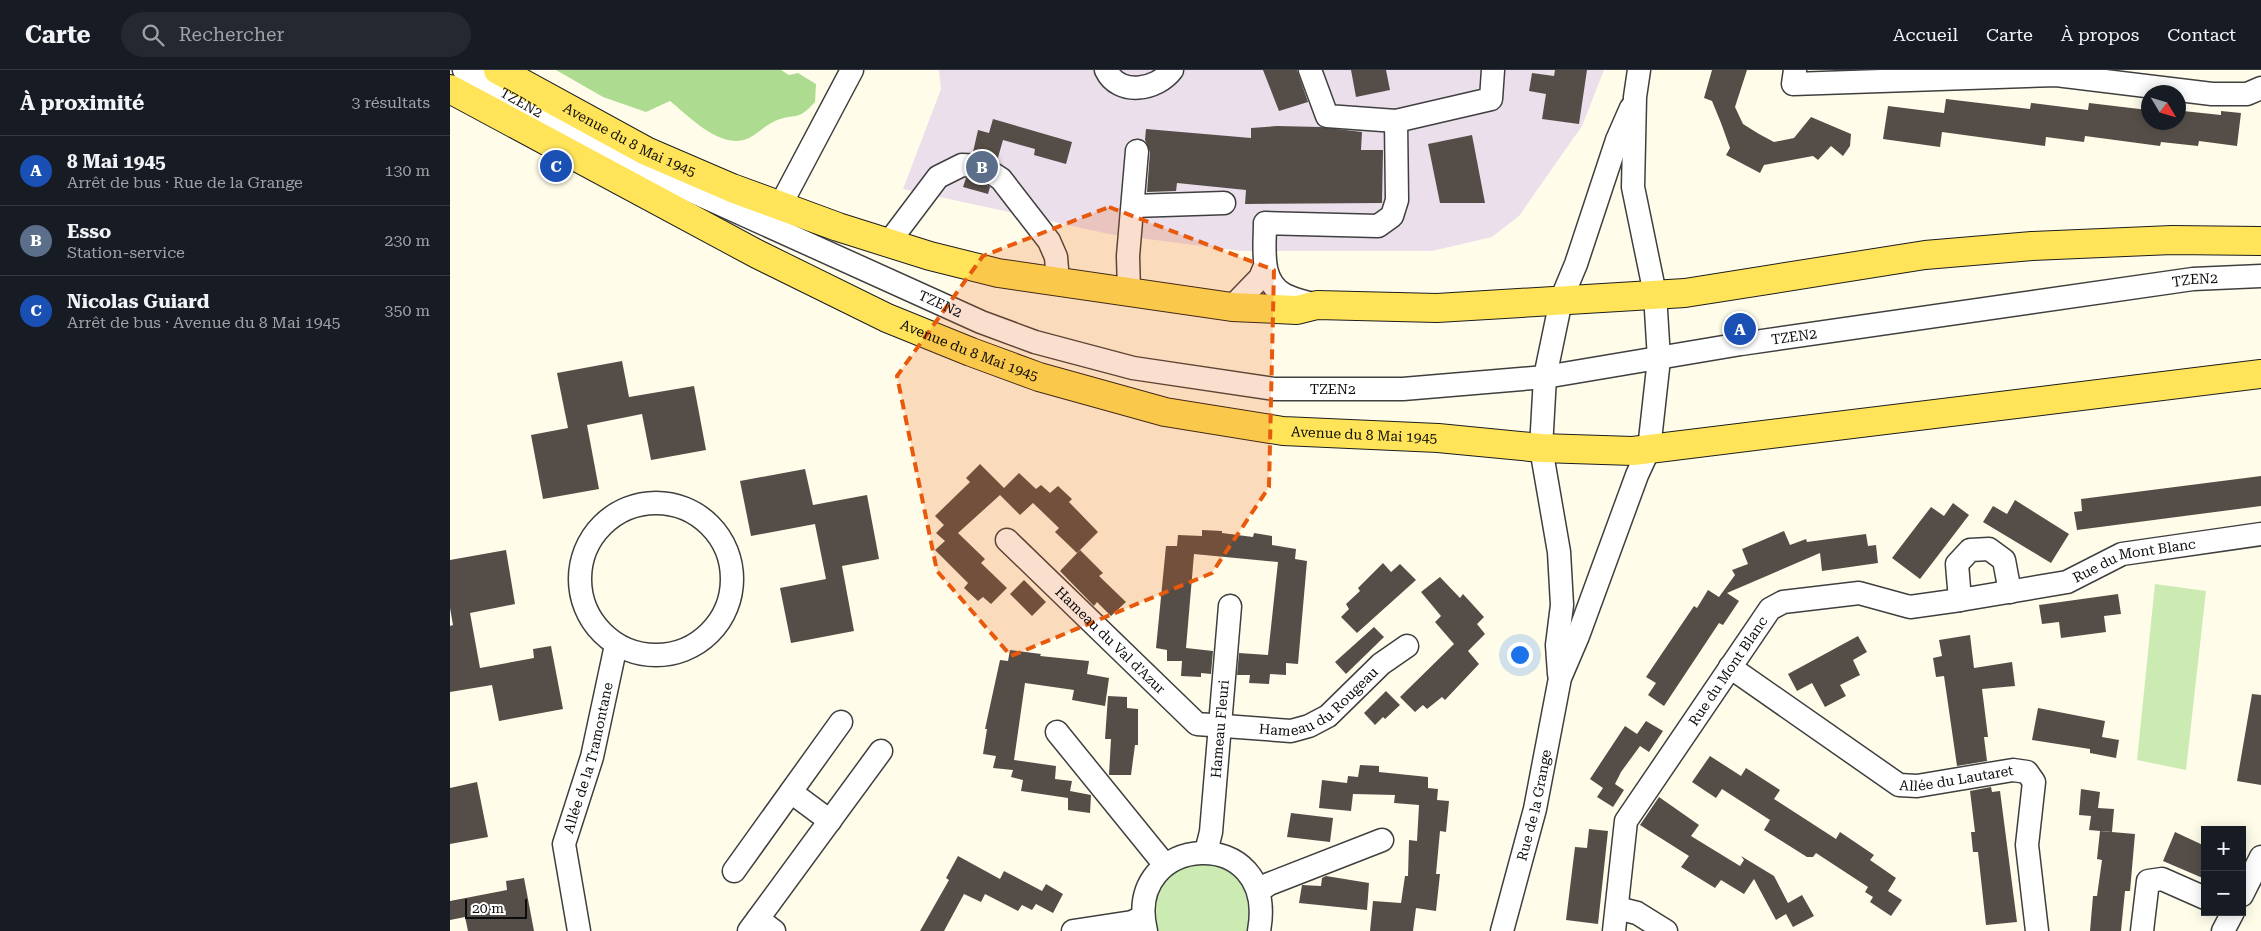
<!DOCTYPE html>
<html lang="fr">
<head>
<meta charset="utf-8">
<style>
	:root { --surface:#171b24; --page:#242831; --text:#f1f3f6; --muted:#9ea1a6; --line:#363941; --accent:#7c3aed }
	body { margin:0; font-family:"Roboto Serif",serif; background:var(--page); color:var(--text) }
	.controls { position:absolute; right:15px; bottom:15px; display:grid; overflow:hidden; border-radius:0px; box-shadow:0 2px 12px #0003 }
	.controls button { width:45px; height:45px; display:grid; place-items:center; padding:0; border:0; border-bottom:1px solid var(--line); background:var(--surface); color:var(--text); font:25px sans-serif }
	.compass { position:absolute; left:1691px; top:15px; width:45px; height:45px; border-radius:50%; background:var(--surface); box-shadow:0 2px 12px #0003; rotate:128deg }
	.scale { position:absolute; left:15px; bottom:12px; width:62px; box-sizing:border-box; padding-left:5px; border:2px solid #0c0c0c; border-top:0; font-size:14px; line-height:18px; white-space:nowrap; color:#0c0c0c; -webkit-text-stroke:4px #fff; paint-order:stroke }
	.you { position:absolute; left:1069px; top:584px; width:18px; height:18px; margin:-12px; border:4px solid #fff; border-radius:50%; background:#1a73e8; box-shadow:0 0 0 8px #1a73e833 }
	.badge { display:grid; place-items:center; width:32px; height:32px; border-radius:50%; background:var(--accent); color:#fff; font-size:16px; font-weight:700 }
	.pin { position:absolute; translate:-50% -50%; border:2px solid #fff; box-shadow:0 1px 5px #0006 }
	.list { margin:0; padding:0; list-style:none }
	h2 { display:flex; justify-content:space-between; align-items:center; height:65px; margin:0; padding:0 20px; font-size:21px }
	h2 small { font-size:16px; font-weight:400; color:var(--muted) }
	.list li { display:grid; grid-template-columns:32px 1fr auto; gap:15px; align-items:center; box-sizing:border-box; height:70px; padding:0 20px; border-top:1px solid var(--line) }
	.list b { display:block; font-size:19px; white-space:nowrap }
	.list p { margin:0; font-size:16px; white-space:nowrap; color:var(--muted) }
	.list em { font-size:16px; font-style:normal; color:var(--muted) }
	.icon { flex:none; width:28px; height:28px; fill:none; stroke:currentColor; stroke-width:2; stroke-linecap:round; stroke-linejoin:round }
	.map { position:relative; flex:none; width:1811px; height:861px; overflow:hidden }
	header { display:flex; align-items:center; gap:30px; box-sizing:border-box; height:70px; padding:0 25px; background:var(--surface); border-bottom:1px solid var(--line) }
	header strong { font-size:24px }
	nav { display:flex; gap:28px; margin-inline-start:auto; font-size:18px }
	.search { width:350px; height:45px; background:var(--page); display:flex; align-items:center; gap:12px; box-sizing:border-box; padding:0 18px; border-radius:28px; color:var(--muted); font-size:19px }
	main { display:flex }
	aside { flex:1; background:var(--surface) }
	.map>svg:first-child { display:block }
	.industrial { fill:#ebdfeb }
	.green { fill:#cbebb3 }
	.forest { fill:#addc91 }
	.building { fill:#554e48 }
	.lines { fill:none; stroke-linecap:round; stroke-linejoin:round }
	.minor-casing { stroke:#3f3f3f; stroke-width:25 }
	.major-casing { stroke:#1d1d1d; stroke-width:30 }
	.minor { stroke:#fff; stroke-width:22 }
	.major { stroke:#ffe45a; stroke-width:28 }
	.marked { fill:#e8590c; fill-opacity:0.2; stroke:#e8590c; stroke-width:4; stroke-dasharray:10 6; stroke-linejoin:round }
	.labels { text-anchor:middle; stroke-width:5; stroke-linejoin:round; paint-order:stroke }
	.street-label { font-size:14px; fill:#0c0c0c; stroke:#fff }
</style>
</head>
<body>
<header>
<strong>Carte</strong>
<div class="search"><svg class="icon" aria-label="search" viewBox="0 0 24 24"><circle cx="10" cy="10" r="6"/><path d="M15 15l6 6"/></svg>Rechercher</div>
<nav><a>Accueil</a><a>Carte</a><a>À propos</a><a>Contact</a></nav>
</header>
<main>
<aside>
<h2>À proximité<small>3 résultats</small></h2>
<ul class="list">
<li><span class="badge" style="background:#1a4fb4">A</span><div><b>8 Mai 1945</b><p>Arrêt de bus · Rue de la Grange</p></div><em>130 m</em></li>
<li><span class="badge" style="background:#5c6f8a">B</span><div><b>Esso</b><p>Station-service</p></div><em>230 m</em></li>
<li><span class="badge" style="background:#1a4fb4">C</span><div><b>Nicolas Guiard</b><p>Arrêt de bus · Avenue du 8 Mai 1945</p></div><em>350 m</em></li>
</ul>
</aside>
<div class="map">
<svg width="1811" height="861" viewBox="0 0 1811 861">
	<rect width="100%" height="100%" fill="#fffdea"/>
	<polygon class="industrial" points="489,0 1154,0 1132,56 1069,146 1042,167 982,181 791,181 659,164 453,119 491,19"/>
	<g class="green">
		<polygon points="1705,514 1756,521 1736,700 1687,690"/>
		<path d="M748,794L773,797L784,804L800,825L799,861H708C699,826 713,801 748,794Z"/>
	</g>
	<path class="forest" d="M106,0H331L339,5L348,3L366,14L365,32C346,53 346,42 325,51C316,55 308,63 299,68C271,81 240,47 220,31L196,42L153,27Z"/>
	<g class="building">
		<polygon points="813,0 847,0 858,32 829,41"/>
		<polygon points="901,0 936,0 940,20 906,27"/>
		<polygon points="1105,0 1137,0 1129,54 1092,49 1096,24 1079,21 1082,3 1104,6"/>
		<polygon points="1262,0 1297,0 1285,37 1293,54 1309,64 1324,72 1344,68 1361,47 1401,64 1400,76 1393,86 1381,76 1368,90 1363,86 1314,95 1310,103 1276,85 1280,78 1271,53 1262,31 1254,28"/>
		<polygon points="1496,29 1580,39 1581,33 1638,40 1639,33 1698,40 1698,52 1728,52 1728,43 1733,44 1733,41 1771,45 1771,41 1791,43 1787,76 1749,71 1748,76 1711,72 1710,76 1635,66 1634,72 1596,67 1595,76 1492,62 1490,77 1433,69 1438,36 1494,43"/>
		<polygon points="543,49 622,72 616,94 584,85 585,79 553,70 547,91 538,85 523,82 528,60 539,63"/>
		<polygon points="827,56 870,57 912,62 911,80 933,80 932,133 795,134 796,120 727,113 726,121 697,122 700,82 695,70 696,59 801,68 801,58"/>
		<polygon points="1022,65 1035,133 990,133 978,74"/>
		<polygon points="516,108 527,109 540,117 538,124 513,117"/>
		<polygon points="172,291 179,327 244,316 256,380 201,390 192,344 137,355 149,419 93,429 81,365 118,358 107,303"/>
		<polygon points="530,394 554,418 569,403 586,419 591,415 600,423 608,416 622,429 619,432 648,462 627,483 605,462 609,458 583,433 570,445 550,425 508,463 535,489 531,493 557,518 541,534 533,527 528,531 514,518 518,513 485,480 495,471 486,463 494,455 485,446 520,412 516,408"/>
		<polygon points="355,399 363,435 417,425 429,489 392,496 404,561 341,573 330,518 376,509 365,454 301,466 290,411"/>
		<polygon points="1811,406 1811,436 1627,460 1624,442 1632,441 1631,429"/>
		<polygon points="1565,430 1619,464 1601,493 1533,452 1543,436 1557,444"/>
		<polygon points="1503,433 1519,445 1470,509 1442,488 1481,437 1494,446"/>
		<polygon points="752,460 772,461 772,463 803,467 804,463 822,466 822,475 846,479 845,489 857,491 848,594 836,593 836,605 820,604 819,614 799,613 800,605 787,605 789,583 818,585 828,492 744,484 736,578 763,581 761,604 751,603 751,607 731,606 732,591 717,591 717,580 706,578 716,476 727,476 728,465 752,466"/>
		<polygon points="1334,461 1340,475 1356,469 1357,472 1416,464 1418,476 1426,475 1428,493 1372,501 1370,483 1277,523 1289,531 1273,555 1269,553 1214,636 1198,625 1206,613 1196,607 1244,536 1247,538 1258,520 1269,527 1285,505 1282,500 1298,494 1292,479"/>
		<polygon points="56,480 65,534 20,543 30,598 84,588 83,579 101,576 113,639 49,651 42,615 0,622 0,556 3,555 0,538 0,490"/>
		<polygon points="630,480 653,503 649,506 676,532 661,546 647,532 644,536 610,501"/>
		<polygon points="933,493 941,502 950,494 966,510 907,563 891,547 899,539 896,534 910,521 908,518"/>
		<polygon points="990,507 1010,528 1013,524 1034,547 1027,554 1035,564 1018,581 1029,594 995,630 992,627 977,639 973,635 965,642 950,627 1004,574 985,552 991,546 971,522"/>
		<polygon points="574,510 596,532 582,546 560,524"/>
		<polygon points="1668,524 1671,544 1654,546 1656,562 1611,568 1609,552 1592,554 1589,535"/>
		<polygon points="924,557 934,567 896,604 885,592"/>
		<polygon points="1520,565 1524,598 1562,592 1565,616 1532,619 1538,667 1534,667 1537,691 1507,696 1494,606 1486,607 1483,588 1492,586 1489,570"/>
		<polygon points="1408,566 1417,582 1403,590 1410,605 1390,615 1396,626 1375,637 1362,613 1347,621 1338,604"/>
		<polygon points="560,580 591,584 590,586 639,591 637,604 659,608 655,636 622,630 624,620 575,613 564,690 606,696 605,709 622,711 620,721 641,725 640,743 618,740 618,728 571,721 573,710 561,707 563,700 543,698 546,686 533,684 537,659 535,659 550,590 558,591"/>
		<polygon points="936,621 950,635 935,649 933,647 925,655 914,643"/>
		<polygon points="1802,624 1811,625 1811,715 1787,711"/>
		<polygon points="658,626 677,627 677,638 688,639 688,675 685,675 681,705 659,705 661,669 655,669"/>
		<polygon points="1588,638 1655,651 1652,667 1669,670 1666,688 1640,683 1640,679 1582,670"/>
		<polygon points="1196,651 1213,661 1199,682 1190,676 1171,702 1165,714 1174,720 1163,737 1147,727 1153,718 1140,709 1175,656 1187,664"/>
		<polygon points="1260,686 1291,706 1296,698 1330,720 1324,729 1386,769 1390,762 1424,785 1420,790 1446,808 1438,821 1452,830 1441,846 1420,832 1423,827 1415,822 1418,817 1366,783 1363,787 1357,787 1314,760 1320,750 1272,719 1266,728 1242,712"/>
		<polygon points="910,695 929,696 929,702 978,707 978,718 988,719 987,730 999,731 996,762 990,761 986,804 990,804 986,841 966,838 963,861 920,861 923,831 951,833 955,806 958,806 959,770 967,771 969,735 944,733 945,725 903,724 901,741 869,738 872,710 897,713 898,706 908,707"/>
		<polygon points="27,712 38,767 0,774 0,718"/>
		<polygon points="1541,717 1542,722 1550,721 1567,852 1536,855 1528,782 1523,782 1521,762 1525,762 1520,721"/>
		<polygon points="1631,719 1650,722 1648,738 1664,739 1662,762 1639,760 1641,746 1629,745"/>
		<polygon points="1209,727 1249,755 1241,766 1290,796 1294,790 1291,786 1324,806 1338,833 1352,825 1364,846 1343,857 1336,844 1326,850 1304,809 1294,824 1271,810 1265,818 1231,797 1239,786 1190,755"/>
		<polygon points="841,743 883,748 880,772 837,767"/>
		<polygon points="1139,759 1158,761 1148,854 1116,850 1125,777 1137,778"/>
		<polygon points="1650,761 1685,764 1680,821 1675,821 1671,861 1640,861 1643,826 1647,826 1652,790 1647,789"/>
		<polygon points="1725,762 1755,776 1755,809 1713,791"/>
		<polygon points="508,786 550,809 554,801 592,821 596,814 613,824 603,843 586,834 582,840 572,835 568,841 535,824 531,832 514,824 494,861 470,861 499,810 496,808"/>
		<polygon points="876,806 919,813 917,840 849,833 852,815 871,816 872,808"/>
		<polygon points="74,808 84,861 18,861 15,847 0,850 0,831 57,820 56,811"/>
	</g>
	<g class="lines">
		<g class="minor-casing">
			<g id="minor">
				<path id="s1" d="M14,0L175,91L531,252L585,272L683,298L824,319H953L1095,307L1291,274L1743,209L1811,206"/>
				<path d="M656,0C669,27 707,20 722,0"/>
				<polyline points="860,0 877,46 946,51 1041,29 1043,0"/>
				<polyline points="1345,0 1343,14 1606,5 1762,24 1797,24 1811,18"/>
				<polyline points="330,136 402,0"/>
				<polyline points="683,136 774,133"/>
				<polyline points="439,172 488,107 512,95 531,96 551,109 599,171 606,187 608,211"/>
				<polyline points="679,222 678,186 687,81"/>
				<path d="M866,235C856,232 845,230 835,225C809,212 815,178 815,153L928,156L942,146L947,130L946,51"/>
				<polyline points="782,237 810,208 815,196"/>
				<circle cx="206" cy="509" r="76"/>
				<path id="s2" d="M557,470L747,654L841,661L859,656L878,646L931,594L957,576"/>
				<polyline points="1510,530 1507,494 1520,480 1539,479 1554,490 1560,522"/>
				<path id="s3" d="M1280,597L1449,715L1467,716L1563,700L1577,702L1584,712L1577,775L1587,861"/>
				<polyline points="1109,604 1107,575 1112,535 1109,482 1091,378 1095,307 1111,230 1126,194 1167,70 1181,38"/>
				<polyline points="607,662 715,795"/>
				<polyline points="341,722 380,751"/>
				<path id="s4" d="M756,782L761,762L780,536"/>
				<polyline points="284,801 391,652"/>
				<polyline points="809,821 819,814 932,770"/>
				<polyline points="1792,825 1811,787"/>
				<polyline points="1167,838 1187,843 1216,861"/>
				<polyline points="308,849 324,861"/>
				<path id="s5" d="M129,861L114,774L142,687L166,575"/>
				<polyline points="299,861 431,681"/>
				<polyline points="623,861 682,852 693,847"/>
				<path d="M696,861C672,762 829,752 809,861"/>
				<path id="s6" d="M1052,861L1085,739L1110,608L1128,566L1187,405L1199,379L1209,289L1205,224L1183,117L1185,27L1189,0"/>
				<path id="s7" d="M1164,861L1176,751L1320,539L1333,532L1409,523L1460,537L1510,530L1617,512L1672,484L1811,464"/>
				<polyline points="1692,861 1698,811 1712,809 1755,828"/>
				<polyline points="1773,861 1783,842"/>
			</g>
		</g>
		<g class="major-casing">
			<g id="major">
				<path id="s8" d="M48,0L196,81L282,118L388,157L480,186L548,203L782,237L847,240L867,235L987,238L1235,223L1475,185L1582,176L1722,170L1811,171"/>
				<path id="s9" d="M0,19L307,184L437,248L521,282L589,307L715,342L833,361L988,368L1091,378L1183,381L1811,304"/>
			</g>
		</g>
		<use href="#minor" class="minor"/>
		<use href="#major" class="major"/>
	</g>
	<path class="marked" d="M659,137L824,200L819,417L762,503L561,586L487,501L447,306L533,186Z"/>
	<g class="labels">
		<g class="street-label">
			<text dy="5" stroke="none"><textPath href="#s1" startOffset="66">TZEN2</textPath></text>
			<text dy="5" stroke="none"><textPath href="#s8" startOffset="149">Avenue du 8 Mai 1945</textPath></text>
			<text dy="5" stroke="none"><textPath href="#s1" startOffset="1806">TZEN2</textPath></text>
			<text dy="5" stroke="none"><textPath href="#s1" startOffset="531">TZEN2</textPath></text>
			<text dy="5" stroke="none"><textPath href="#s1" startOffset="1401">TZEN2</textPath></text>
			<text dy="5" stroke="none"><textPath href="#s9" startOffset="582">Avenue du 8 Mai 1945</textPath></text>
			<text dy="5" stroke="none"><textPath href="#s1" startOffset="936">TZEN2</textPath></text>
			<text dy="5" stroke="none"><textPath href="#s9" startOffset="988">Avenue du 8 Mai 1945</textPath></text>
			<text dy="5" stroke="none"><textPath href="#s7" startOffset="742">Rue du Mont Blanc</textPath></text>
			<text dy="5" stroke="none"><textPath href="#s2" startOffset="144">Hameau du Val d'Azur</textPath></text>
			<text dy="5" stroke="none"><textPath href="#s7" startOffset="292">Rue du Mont Blanc</textPath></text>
			<text dy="5" stroke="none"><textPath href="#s2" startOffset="396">Hameau du Rougeau</textPath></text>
			<text dy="5" stroke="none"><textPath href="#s4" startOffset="124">Hameau Fleuri</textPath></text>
			<text dy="5" stroke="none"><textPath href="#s5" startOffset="178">Allée de la Tramontane</textPath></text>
			<text dy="5" stroke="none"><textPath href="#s3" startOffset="264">Allée du Lautaret</textPath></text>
			<text dy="5" stroke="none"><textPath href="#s6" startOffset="130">Rue de la Grange</textPath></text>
		</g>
	</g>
</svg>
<div class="controls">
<button>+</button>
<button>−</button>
</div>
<svg class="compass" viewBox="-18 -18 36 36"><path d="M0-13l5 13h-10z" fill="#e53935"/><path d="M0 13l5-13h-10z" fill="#9ea1a6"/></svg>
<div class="scale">20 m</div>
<div class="you"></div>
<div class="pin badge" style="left:1290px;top:259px;background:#1a4fb4">A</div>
<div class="pin badge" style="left:532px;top:97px;background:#5c6f8a">B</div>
<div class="pin badge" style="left:106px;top:96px;background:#1a4fb4">C</div>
</div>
</main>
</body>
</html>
